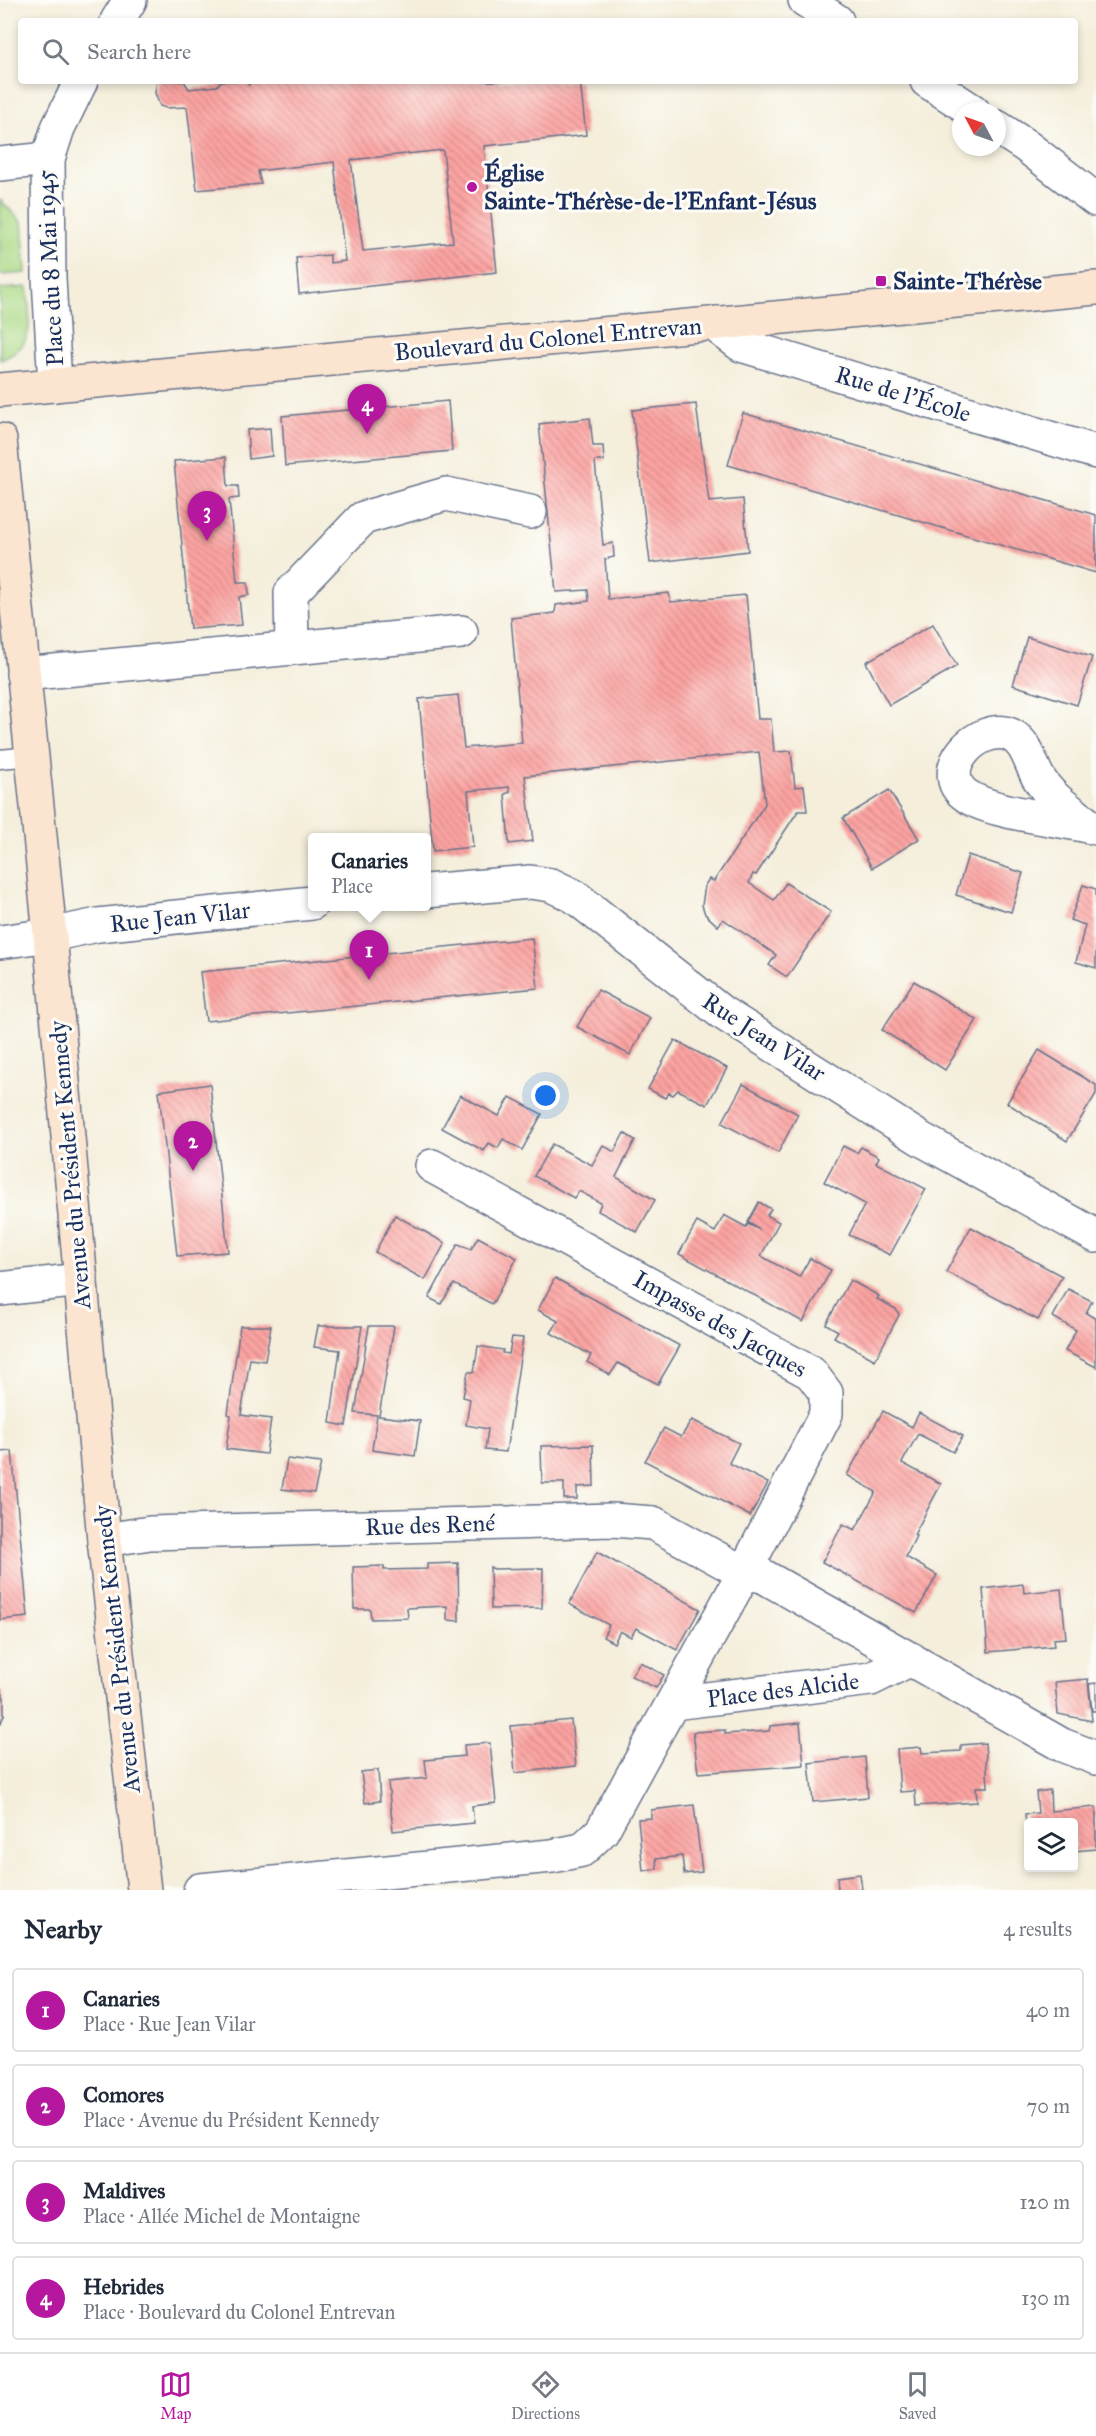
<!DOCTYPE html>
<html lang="en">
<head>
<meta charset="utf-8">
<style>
	:root { --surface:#fff; --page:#f2f2f3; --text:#1f2937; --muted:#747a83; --line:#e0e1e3; --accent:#b5179e }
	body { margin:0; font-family:"IM FELL Great Primer",serif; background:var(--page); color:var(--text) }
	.controls { position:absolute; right:18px; bottom:18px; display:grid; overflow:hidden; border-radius:6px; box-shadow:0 3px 9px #0003 }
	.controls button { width:54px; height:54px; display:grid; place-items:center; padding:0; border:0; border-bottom:2px solid var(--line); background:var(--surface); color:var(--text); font:30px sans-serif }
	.compass { position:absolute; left:952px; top:102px; width:54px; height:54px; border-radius:50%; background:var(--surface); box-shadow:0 3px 9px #0003; rotate:311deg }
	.you { position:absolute; left:546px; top:1096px; width:21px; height:21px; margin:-15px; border:4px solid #fff; border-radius:50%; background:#1a73e8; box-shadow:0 0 0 9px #1a73e833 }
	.badge { display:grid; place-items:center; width:39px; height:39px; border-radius:50%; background:var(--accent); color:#fff; font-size:20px; font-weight:700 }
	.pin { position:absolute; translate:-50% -50px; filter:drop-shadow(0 2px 3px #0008) }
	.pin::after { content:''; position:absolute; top:32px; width:21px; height:18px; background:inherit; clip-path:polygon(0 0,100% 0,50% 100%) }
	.popup { position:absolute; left:308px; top:833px; width:123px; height:78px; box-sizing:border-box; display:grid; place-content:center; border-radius:6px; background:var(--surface); filter:drop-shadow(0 2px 4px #0005); font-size:20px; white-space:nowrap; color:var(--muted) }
	.popup b { font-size:22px; color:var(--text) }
	.popup::after { content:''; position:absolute; left:50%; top:100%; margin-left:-12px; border:12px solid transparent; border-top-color:var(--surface) }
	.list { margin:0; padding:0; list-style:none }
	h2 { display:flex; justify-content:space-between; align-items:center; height:78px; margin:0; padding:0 24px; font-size:26px }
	h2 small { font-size:20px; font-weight:400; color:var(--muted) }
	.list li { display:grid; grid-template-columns:39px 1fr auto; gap:18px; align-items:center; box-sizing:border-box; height:84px; margin:0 12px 12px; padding:0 12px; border:2px solid var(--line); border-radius:6px }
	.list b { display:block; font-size:22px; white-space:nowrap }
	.list p { margin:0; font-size:20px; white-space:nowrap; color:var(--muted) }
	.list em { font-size:20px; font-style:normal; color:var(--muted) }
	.icon { flex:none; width:33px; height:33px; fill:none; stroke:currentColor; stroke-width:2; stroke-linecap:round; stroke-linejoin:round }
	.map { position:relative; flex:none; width:1096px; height:1890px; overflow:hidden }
	.search { position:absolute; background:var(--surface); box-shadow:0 3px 9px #0003; left:18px; right:18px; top:18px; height:66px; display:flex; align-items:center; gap:15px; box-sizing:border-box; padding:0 21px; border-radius:6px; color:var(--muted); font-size:22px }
	.sheet { height:462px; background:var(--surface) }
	nav { display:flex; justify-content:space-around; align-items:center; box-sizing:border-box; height:84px; border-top:2px solid var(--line); background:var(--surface); font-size:16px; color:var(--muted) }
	nav a { display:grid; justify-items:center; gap:3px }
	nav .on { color:var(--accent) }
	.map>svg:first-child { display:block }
	.grass { fill:#acda87; stroke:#648472; stroke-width:1.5 }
	.building { fill:url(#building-back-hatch); fill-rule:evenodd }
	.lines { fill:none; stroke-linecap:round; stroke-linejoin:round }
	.lane-casing { stroke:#67728a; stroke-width:21 }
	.street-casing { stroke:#67728a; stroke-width:36 }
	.secondary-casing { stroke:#67728a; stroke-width:36 }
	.lane { stroke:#fff; stroke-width:18 }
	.street { stroke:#fff; stroke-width:33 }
	.secondary { stroke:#fce5d0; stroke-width:33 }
	.poi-dot { fill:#b5179e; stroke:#fdfcf7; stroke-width:2 }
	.labels { text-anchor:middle; stroke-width:6; stroke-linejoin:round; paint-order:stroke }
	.poi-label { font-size:24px; font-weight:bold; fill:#1b2f5e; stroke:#fdfcf7; text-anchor:start }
	.street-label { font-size:24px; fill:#1b2f5e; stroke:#fdfcf7 }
</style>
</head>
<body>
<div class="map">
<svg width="1096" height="1890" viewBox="0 0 1096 1890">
	<defs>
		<pattern id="building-back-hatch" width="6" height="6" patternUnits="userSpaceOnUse" patternTransform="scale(1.5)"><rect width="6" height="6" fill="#fda4a2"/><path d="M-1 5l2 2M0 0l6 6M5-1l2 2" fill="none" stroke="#cc8687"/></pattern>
	</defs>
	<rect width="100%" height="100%" fill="#fdfcf7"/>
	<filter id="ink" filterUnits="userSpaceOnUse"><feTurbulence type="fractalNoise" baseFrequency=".0167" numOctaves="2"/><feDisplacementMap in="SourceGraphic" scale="12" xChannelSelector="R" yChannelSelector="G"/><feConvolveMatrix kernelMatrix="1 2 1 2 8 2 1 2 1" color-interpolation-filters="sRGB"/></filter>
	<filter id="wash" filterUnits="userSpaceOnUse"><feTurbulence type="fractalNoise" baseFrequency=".008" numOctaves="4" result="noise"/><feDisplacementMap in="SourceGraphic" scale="24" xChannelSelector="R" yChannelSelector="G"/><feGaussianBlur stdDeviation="1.35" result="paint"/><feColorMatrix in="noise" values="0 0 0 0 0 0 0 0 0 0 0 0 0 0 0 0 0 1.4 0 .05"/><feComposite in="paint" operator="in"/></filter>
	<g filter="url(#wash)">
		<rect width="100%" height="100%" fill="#f4eedb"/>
		<g class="grass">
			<polygon points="0,200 22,222 26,273 0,275"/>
			<path d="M27,287C30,319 37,347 0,360V289Z"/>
		</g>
		<g id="blocks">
			<g class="building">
				<path d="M157,81H184L189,89L217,86L221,81H244L249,85L250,81H580L586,135L484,146L497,272L299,294L296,258L330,255V263L345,261L334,162L258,171L261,184L197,190L187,107L166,108L160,106L155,93ZM443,150L453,242L363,251L351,160Z"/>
				<polygon points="448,401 452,451 285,466 282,416"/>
				<polygon points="696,404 709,502 743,499 748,551 650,563 632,410"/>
				<polygon points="743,413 1096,515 1096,573 728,465"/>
				<polygon points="590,418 593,446 603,446 604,461 595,461 603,545 613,543 614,557 605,559 608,599 669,593 671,602 746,595 758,719 771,719 774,752 791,751 795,787 804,786 807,811 798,811 756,875 753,874 749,883 774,900 786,883 831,912 787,977 769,965 776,955 723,919 718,926 705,914 702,905 705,885 709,879 714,881 765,804 759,752 525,776 533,841 509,844 505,794 510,792 509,787 468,791 473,847 433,851 419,699 458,695 464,748 522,743 511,618 555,613 556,605 589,601 588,590 556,592 539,424"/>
				<polygon points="270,428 272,456 249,459 247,430"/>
				<polygon points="226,457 228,486 238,486 239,498 229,499 237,582 248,582 249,595 239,597 242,625 190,629 174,461"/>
				<polygon points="933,624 957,666 889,705 866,662"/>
				<polygon points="1027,637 1092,657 1077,705 1013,685"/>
				<polygon points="889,790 919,839 872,868 843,818"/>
				<polygon points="968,855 1023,873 1011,912 956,895"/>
				<polygon points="1083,885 1096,889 1096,968 1076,962 1085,925 1070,920"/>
				<polygon points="532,938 538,988 206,1021 200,972"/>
				<polygon points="914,981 977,1020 945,1070 882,1030"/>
				<polygon points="598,990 650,1018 630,1055 577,1027"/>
				<polygon points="675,1040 727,1068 707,1105 678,1090 673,1095 669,1093 665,1098 648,1089"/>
				<polygon points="1039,1050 1096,1085 1096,1094 1067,1141 1007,1103"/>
				<polygon points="210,1084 228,1252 177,1256 159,1091"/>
				<polygon points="743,1084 798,1114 778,1153 722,1123"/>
				<polygon points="460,1095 499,1116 510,1097 542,1114 522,1150 503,1139 498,1148 489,1143 484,1151 442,1128"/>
				<polygon points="624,1133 635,1140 616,1177 655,1200 637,1232 598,1211 601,1203 579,1191 574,1198 534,1176 552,1144 592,1165 603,1145 614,1152"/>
				<polygon points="843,1146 857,1153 861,1147 879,1157 876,1163 926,1189 890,1255 849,1235 865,1204 824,1182"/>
				<polygon points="759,1202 771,1209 767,1215 779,1222 761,1256 799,1277 810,1258 831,1270 803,1322 679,1254 697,1222 715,1232 724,1215 746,1227 748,1224 760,1230 748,1222"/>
				<polygon points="395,1215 445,1243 425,1280 375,1252"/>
				<polygon points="971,1227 1062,1276 1038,1320 946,1272"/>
				<polygon points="478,1237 517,1258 492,1304 454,1284 441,1304 429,1298 458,1244 471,1249"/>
				<polygon points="555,1278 680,1346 658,1384 618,1363 610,1375 587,1362 591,1355 551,1333 558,1321 538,1310"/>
				<polygon points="850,1280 879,1296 877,1299 896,1309 899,1315 875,1360 834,1337 838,1331 826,1324"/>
				<polygon points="1068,1289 1092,1301 1086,1313 1096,1319 1096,1367 1065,1351 1076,1330 1053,1317"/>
				<polygon points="240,1326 271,1326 265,1361 250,1359 241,1415 271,1419 266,1454 226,1449 231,1415 228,1414"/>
				<polygon points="318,1326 362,1326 346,1426 330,1423 340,1350 314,1347"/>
				<polygon points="369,1326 394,1326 379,1416 420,1421 415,1456 372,1450 377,1415 355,1413"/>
				<polygon points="512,1337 523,1338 506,1452 485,1450 488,1429 466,1425 470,1399 463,1397 466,1381 468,1372 474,1372 478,1346 503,1350 502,1353 509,1354"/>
				<polygon points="883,1411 912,1427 919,1413 963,1436 953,1452 918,1434 902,1463 941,1484 914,1535 916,1536 906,1557 937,1575 916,1613 822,1562 843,1524 855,1530 876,1492 847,1475"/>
				<polygon points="692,1420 739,1443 729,1463 768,1483 750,1516 645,1461 664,1428 681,1437"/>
				<polygon points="593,1445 594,1486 577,1487 577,1499 564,1499 564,1483 542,1483 541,1446"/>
				<polygon points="12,1451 28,1617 0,1620 0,1452"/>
				<polygon points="287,1459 321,1463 314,1493 282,1489"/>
				<polygon points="597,1552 700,1609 677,1650 636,1628 631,1637 620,1631 614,1643 603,1637 609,1625 569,1604"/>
				<polygon points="458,1563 459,1621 447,1620 447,1606 407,1608 408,1618 371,1619 370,1609 354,1609 353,1567 384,1566 384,1570 427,1569 427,1564"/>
				<polygon points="490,1567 494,1569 543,1568 542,1608 491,1609"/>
				<polygon points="1023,1584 1024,1593 1061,1589 1066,1638 1053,1639 1054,1646 988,1652 983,1589"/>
				<polygon points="640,1662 664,1675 656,1688 631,1676"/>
				<polygon points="1088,1679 1092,1721 1058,1714 1055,1682"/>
				<polygon points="1096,1683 1096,1711 1092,1711 1089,1684"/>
				<polygon points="1,1688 4,1698 4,1715 0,1725"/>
				<polygon points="571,1720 576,1766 515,1773 511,1726"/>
				<polygon points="800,1723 804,1765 698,1773 693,1732 725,1730 725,1734 769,1731 770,1726"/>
				<polygon points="490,1743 496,1803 472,1806 474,1823 393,1831 388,1782 427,1778 425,1760 465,1756 464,1745"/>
				<polygon points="985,1743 988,1787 976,1787 977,1802 916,1806 915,1791 900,1792 897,1749 921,1747 922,1753 961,1751 961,1745"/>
				<polygon points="865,1757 868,1797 813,1802 809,1763"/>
				<polygon points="378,1770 380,1801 365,1803 361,1772"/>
				<polygon points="1050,1790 1051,1811 1096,1807 1096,1849 1074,1851 1074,1822 1028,1822 1027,1835 1025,1814 1038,1813 1036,1792"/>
				<polygon points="694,1805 702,1872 684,1874 682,1856 656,1859 657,1869 643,1871 638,1819 651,1818 651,1810"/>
				<polygon points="860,1874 862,1890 838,1890 837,1877"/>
			</g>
		</g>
	</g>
	<g filter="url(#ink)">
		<use href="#blocks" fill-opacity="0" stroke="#67728a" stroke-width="1.5"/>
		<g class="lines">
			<g class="lane-casing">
				<polyline id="lane" points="0,759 32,756"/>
			</g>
			<g class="street-casing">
				<g id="street">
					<polyline points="805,0 837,21"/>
					<polyline points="117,21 130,0"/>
					<polyline points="927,81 973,111"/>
					<polyline points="997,127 1026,146 1096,200"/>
					<polyline points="0,164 48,159"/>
					<polyline points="717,323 720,329 741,345 1096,452"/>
					<polyline points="55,385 49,278 48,159 58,128 81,81"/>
					<polyline points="292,648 291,593 363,518 446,494 530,512"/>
					<polyline points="23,674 461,632"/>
					<path d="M1091,827C1073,812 1050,798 1038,777C1030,763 1027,743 1011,735C979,721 931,772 967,796C993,814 1063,819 1096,828"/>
					<polyline points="426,891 530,882 551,885 574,896 721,1012 921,1139 1096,1236"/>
					<polyline points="0,942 50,935 98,925 312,903"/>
					<polyline points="0,1289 81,1280"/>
					<polyline points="104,1540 150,1533 612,1520 653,1523 744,1573 763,1576 1062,1745 1096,1758"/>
					<polyline points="673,1703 871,1679 911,1659"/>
					<polyline points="200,1890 552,1856 582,1850 602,1831 744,1573 826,1414 826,1393 811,1373 432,1166"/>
				</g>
			</g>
			<g class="secondary-casing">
				<g id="secondary">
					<polyline points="0,390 1096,288"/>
					<polyline points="0,440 50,935 104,1540 144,1890"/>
				</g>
			</g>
			<use href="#lane" class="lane"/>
			<use href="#street" class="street"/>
			<use href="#secondary" class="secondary"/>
		</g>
	</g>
	<g class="poi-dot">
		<circle cx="472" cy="187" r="6"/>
		<rect x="875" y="275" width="12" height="12" rx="3"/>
	</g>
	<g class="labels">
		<g class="poi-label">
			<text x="484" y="181">Église<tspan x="484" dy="28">Sainte-Thérèse-de-l'Enfant-Jésus</tspan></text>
			<text x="893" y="289">Sainte-Thérèse</text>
		</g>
		<g class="street-label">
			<text transform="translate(50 268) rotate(-93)" y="8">Place du 8 Mai 1945</text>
			<text transform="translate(548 339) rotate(-5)" y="8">Boulevard du Colonel Entrevan</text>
			<text transform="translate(903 394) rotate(17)" y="8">Rue de l'École</text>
			<text transform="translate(180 917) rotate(-6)" y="8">Rue Jean Vilar</text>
			<text transform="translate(764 1037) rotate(33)" y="8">Rue Jean Vilar</text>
			<text transform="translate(70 1165) rotate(-95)" y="8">Avenue du Président Kennedy</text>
			<text transform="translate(720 1324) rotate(29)" y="8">Impasse des Jacques</text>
			<text transform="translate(430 1525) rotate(-2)" y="8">Rue des René</text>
			<text transform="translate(117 1649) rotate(-96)" y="8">Avenue du Président Kennedy</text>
			<text transform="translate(783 1690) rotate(-7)" y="8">Place des Alcide</text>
		</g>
	</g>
</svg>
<div class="controls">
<button><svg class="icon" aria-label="layers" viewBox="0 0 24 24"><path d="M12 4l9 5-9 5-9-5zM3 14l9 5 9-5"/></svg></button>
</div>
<svg class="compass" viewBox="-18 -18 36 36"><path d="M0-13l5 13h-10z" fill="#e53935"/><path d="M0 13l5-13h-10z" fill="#747a83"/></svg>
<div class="you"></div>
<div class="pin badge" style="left:369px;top:980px">1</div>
<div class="popup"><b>Canaries</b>Place</div>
<div class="pin badge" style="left:193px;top:1171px">2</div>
<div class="pin badge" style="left:207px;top:541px">3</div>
<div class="pin badge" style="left:367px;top:434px">4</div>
<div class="search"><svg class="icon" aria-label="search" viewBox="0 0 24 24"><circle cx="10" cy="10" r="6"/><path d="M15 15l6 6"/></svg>Search here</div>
</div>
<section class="sheet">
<h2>Nearby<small>4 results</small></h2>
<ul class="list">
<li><span class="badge">1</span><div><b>Canaries</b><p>Place · Rue Jean Vilar</p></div><em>40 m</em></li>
<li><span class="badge">2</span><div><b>Comores</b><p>Place · Avenue du Président Kennedy</p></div><em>70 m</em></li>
<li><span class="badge">3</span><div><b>Maldives</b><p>Place · Allée Michel de Montaigne</p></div><em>120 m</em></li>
<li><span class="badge">4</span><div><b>Hebrides</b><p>Place · Boulevard du Colonel Entrevan</p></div><em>130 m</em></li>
</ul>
</section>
<nav>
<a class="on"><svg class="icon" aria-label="map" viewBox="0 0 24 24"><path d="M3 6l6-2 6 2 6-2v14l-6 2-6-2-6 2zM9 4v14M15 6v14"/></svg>Map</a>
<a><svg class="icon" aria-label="directions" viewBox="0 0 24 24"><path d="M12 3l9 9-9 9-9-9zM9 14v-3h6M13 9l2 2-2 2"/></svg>Directions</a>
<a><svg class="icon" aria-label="saved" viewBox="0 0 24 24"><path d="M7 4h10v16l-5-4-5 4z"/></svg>Saved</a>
</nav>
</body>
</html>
